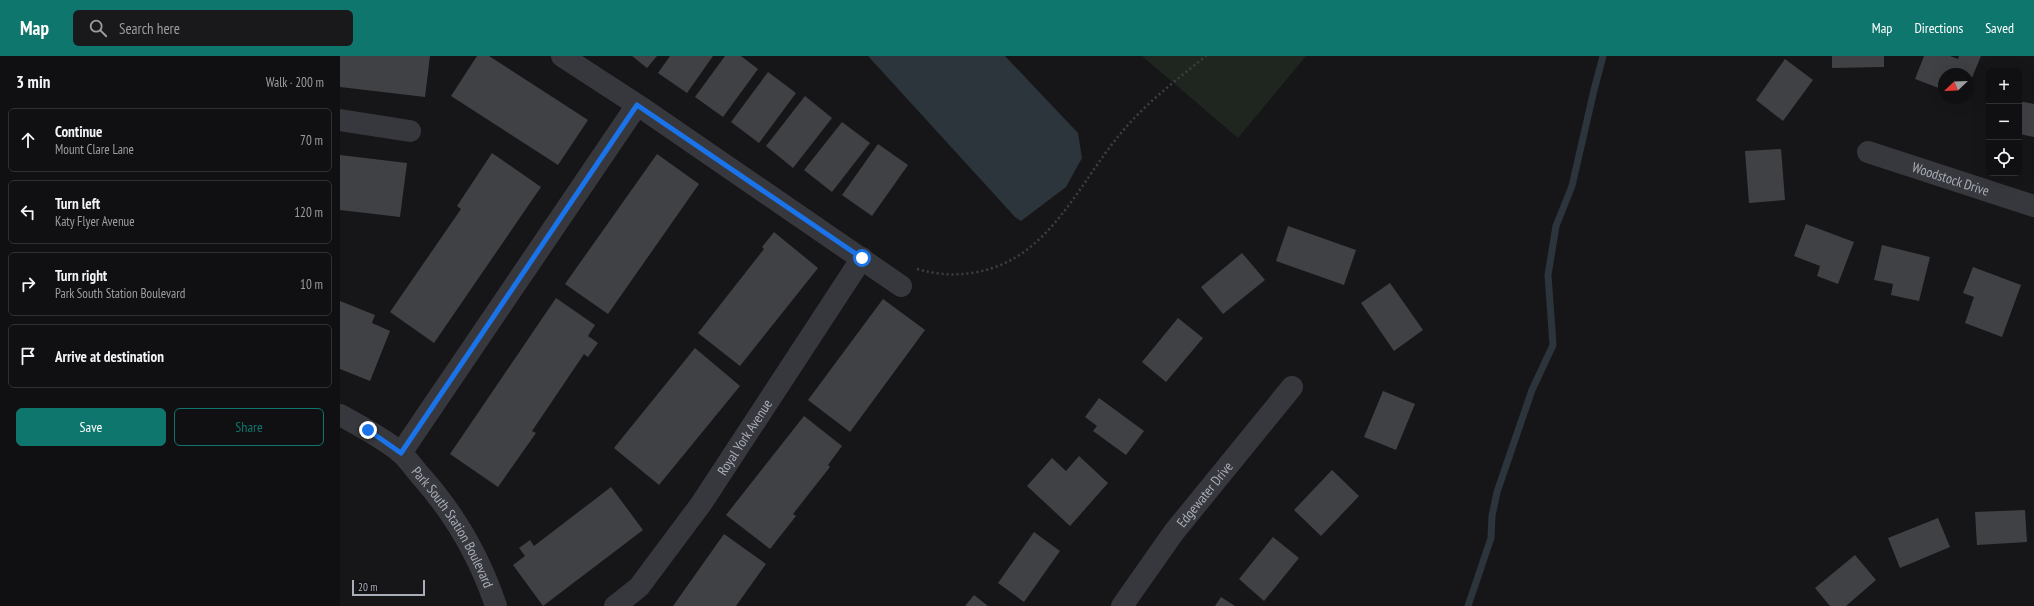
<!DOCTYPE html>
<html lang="en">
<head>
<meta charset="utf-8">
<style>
	:root { --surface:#101012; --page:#19191b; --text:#f1f3f6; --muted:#9c9d9f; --line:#303032; --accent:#0f766e }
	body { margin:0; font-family:"PT Sans Narrow",sans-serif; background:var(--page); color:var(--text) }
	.controls { position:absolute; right:12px; top:12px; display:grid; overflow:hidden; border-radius:6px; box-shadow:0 4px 16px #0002 }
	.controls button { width:36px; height:36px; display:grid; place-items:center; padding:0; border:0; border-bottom:1px solid var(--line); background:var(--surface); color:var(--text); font:20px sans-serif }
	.compass { position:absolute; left:1598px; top:12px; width:36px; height:36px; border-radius:50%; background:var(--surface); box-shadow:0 4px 16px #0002; rotate:247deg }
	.scale { position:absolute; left:12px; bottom:10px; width:73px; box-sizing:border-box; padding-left:4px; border:2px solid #a8adb8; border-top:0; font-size:11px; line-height:14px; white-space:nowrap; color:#a8adb8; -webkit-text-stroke:3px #111113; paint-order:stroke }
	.stop { position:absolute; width:12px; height:12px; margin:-9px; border:3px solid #1a73e8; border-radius:50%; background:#fff }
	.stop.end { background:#1a73e8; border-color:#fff; box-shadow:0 1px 4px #0008 }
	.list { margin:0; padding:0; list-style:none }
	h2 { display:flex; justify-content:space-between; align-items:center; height:52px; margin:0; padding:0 16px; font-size:17px }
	h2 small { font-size:13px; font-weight:400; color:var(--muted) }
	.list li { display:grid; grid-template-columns:26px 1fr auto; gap:12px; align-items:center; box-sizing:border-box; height:64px; margin:0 8px 8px; padding:0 8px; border:1px solid var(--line); border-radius:6px }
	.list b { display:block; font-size:15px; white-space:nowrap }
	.list p { margin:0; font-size:13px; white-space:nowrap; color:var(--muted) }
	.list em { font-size:13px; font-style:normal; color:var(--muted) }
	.actions { display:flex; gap:8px; padding:12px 16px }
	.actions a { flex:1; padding:9px 0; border:1px solid var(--accent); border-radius:6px; text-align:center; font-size:14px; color:var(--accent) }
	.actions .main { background:var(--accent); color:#fff }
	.icon { flex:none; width:22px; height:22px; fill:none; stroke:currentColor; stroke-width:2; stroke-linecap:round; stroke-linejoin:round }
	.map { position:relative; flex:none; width:1694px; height:550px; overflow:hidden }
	header { display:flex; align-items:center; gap:24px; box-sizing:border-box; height:56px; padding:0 20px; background:var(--accent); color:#fff }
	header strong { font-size:19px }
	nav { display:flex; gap:22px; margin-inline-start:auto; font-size:14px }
	.search { width:280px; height:36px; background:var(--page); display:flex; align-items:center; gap:10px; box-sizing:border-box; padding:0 14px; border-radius:6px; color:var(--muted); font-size:15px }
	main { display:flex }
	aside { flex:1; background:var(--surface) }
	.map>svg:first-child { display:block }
	.green { fill:#1e261f }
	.water { fill:#2c353c }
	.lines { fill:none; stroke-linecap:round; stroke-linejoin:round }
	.stream { stroke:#2c353c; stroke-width:7 }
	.building { fill:#404145 }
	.path { stroke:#3d3f44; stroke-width:2.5; stroke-dasharray:2 3; stroke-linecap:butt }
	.minor { stroke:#37383d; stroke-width:22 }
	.route { stroke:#1a73e8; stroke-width:5 }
	.labels { text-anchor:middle; stroke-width:4; stroke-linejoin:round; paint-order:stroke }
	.street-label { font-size:14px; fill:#a8adb8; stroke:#111113 }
</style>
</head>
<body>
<header>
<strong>Map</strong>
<div class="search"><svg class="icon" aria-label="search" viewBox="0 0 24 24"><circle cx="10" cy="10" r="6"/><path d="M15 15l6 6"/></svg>Search here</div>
<nav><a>Map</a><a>Directions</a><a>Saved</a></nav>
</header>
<main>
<aside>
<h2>3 min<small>Walk · 200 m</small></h2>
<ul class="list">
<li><svg class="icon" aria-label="ahead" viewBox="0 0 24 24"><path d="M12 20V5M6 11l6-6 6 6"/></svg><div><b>Continue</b><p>Mount Clare Lane</p></div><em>70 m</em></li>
<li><svg class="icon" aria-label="left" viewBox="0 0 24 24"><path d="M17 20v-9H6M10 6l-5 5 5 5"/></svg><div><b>Turn left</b><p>Katy Flyer Avenue</p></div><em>120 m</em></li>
<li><svg class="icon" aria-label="right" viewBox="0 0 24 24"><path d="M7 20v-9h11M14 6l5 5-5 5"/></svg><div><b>Turn right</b><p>Park South Station Boulevard</p></div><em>10 m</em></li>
<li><svg class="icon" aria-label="arrive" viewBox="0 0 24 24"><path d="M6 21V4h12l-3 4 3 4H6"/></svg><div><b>Arrive at destination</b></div></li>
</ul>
<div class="actions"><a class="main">Save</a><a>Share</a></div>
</aside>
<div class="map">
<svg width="1694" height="550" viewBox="0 0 1694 550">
	<rect width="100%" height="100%" fill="#161618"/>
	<polygon class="green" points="802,0 966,0 898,82"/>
	<polygon class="water" points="528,0 665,0 738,77 742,102 726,131 681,165 675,161"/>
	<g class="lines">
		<polyline class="stream" points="1128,550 1151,482 1152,460 1157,436 1192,334 1213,289 1208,219 1216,170 1232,130 1254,34 1263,0"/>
	</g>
	<g class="building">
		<polygon points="0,0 90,0 85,41 0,31"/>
		<polygon points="137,0 149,0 248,64 218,109 111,40"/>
		<polygon points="292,0 317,0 307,12"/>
		<polygon points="330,0 373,0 347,37 318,17"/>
		<polygon points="385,0 401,0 418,13 383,61 355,41"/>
		<polygon points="1492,0 1544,0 1544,11 1492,12"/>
		<polygon points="1584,0 1610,0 1618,3 1619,0 1641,0 1628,31 1628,18 1604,18 1604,34 1575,23"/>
		<polygon points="1445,3 1473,24 1443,65 1416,44"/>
		<polygon points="428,16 456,37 419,87 391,66"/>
		<polygon points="465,40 492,62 453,112 426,90"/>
		<polygon points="1679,45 1694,48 1694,81 1679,78"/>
		<polygon points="502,66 530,87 492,136 464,114"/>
		<polygon points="538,88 568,109 532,160 502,139"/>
		<polygon points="1441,93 1445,144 1409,147 1405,95"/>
		<polygon points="152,97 201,131 94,287 50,256 121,153 117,150"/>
		<polygon points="317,98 359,128 268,258 225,228"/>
		<polygon points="0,99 67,107 60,161 0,154"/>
		<polygon points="1466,168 1514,186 1498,228 1477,220 1480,210 1454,200"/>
		<polygon points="948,170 1016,194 1004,229 936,205"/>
		<polygon points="434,176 478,212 400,310 358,277 424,193 422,191"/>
		<polygon points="1542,189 1590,201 1579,245 1551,239 1553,228 1534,224"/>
		<polygon points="902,197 925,224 883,258 861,231"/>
		<polygon points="1633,211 1681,229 1662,281 1625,267 1634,241 1623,237"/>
		<polygon points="1050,227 1083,274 1054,295 1021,247"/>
		<polygon points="216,242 255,269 248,280 258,287 248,301 244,298 192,375 196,377 158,431 110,398"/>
		<polygon points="543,243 585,274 510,376 468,344"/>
		<polygon points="0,245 35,259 32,267 50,275 30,325 0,313"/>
		<polygon points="838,262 863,282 826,326 802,306"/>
		<polygon points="355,292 400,330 319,429 274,392"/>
		<polygon points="1043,335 1075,348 1056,394 1024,381"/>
		<polygon points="759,342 804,375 786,399 753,375 757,370 745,361"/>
		<polygon points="464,360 502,390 488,409 490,411 453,458 456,460 430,493 386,459"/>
		<polygon points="739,400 768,427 730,470 687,430 712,402 726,415"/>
		<polygon points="992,414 1019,440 981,480 954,454"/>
		<polygon points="271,431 303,474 203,550 173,509 185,500 179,492 190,484 194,490"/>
		<polygon points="1685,454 1687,486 1637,489 1635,456"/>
		<polygon points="1598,462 1610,491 1560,512 1548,482"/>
		<polygon points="694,476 720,495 684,546 658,527"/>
		<polygon points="384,478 426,508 396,550 333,550"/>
		<polygon points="933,481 959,502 924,545 899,523"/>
		<polygon points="1515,499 1536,524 1506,550 1490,550 1475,532"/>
		<polygon points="634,539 648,550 625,550"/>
		<polygon points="881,541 895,550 875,550"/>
	</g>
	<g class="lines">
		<path class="path" d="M577,213C598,219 616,220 637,216C709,203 738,128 781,77C805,48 836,24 866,0"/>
		<g class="minor">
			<polyline points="222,0 305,54 561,230"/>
			<polyline points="0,64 70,75"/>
			<path id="s1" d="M1528,96L1694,150"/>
			<path id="s2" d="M0,359C20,370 41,381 60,396C67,402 73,411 80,419C114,457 140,502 156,550"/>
			<polyline points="61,397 297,49"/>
			<path id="s3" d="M275,550L299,531L361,448L522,202"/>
			<path id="s4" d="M782,550L834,476L952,331"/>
		</g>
	</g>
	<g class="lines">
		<polyline class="route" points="28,374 61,397 297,49 522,202"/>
	</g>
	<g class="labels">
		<g class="street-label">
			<text dy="5" stroke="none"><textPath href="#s1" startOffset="87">Woodstock Drive</textPath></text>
			<text dy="5" stroke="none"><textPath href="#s3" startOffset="214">Royal York Avenue</textPath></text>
			<text dy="5" stroke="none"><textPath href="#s4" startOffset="139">Edgewater Drive</textPath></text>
			<text dy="5" stroke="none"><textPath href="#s2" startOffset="163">Park South Station Boulevard</textPath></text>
		</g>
	</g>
</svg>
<div class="controls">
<button>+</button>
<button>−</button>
<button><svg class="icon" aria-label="locate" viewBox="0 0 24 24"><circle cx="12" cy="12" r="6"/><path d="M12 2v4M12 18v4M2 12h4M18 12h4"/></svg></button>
</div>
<svg class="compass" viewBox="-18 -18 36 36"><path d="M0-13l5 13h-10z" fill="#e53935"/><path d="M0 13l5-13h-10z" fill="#9c9d9f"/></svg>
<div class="scale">20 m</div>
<div class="stop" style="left:522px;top:202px"></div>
<div class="stop end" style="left:28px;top:374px"></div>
</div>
</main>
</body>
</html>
